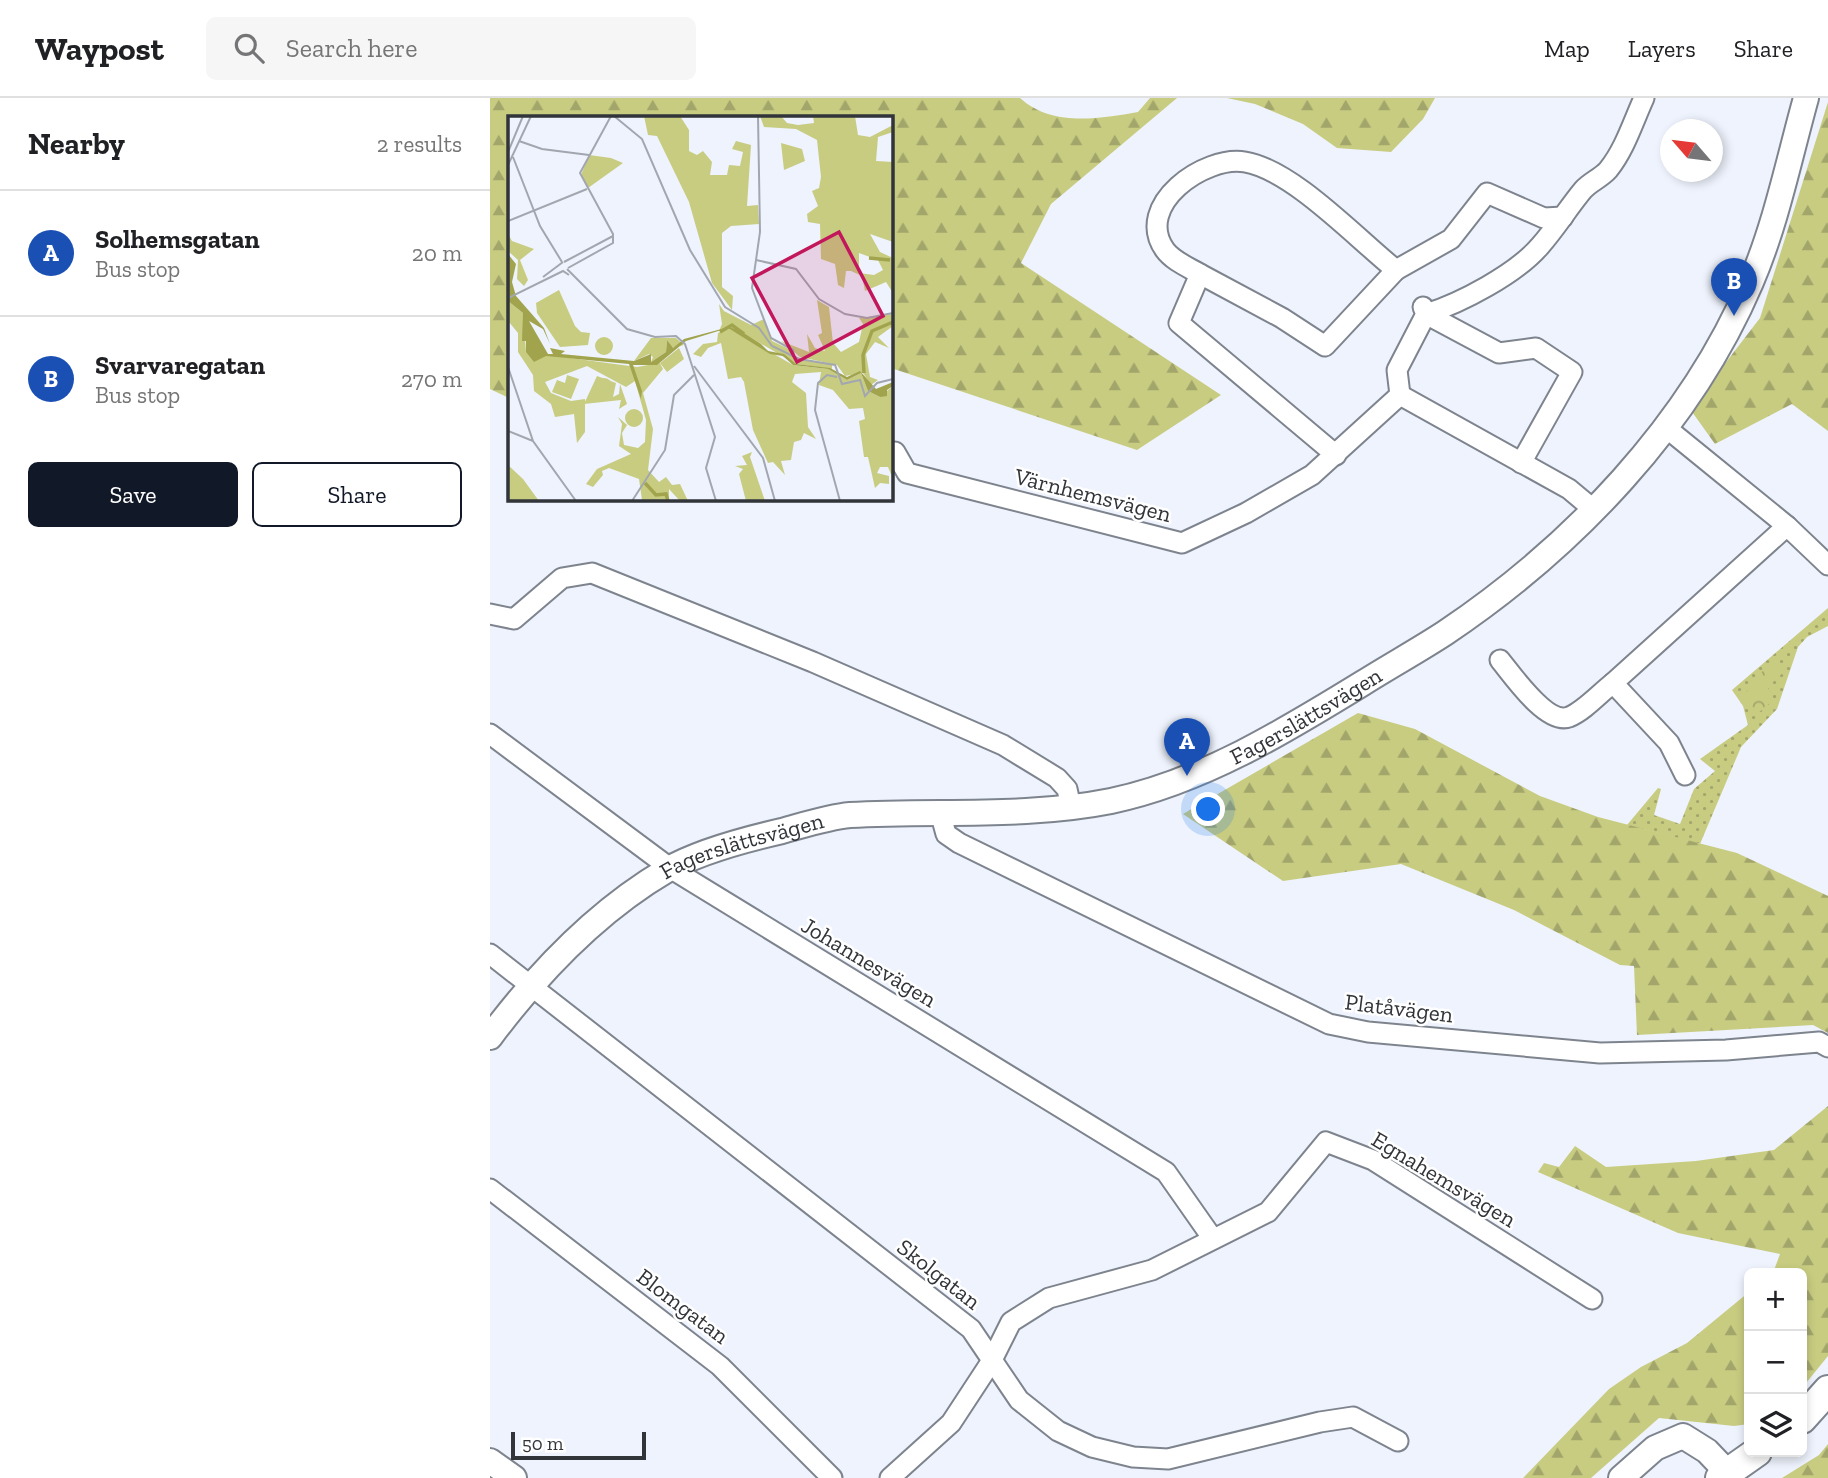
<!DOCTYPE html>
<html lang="en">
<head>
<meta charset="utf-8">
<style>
	:root { --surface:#fff; --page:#f6f6f6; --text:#202124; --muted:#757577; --line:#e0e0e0; --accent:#111827 }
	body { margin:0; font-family:"Zilla Slab",serif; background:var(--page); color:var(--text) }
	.controls { position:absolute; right:21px; bottom:21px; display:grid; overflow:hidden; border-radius:10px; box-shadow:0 4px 10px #0003 }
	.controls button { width:63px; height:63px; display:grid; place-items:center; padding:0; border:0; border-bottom:2px solid var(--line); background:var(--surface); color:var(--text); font:35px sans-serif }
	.compass { position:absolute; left:1170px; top:21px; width:63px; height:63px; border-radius:50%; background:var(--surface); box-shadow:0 4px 10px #0003; rotate:298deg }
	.scale { position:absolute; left:21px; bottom:18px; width:135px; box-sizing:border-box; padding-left:7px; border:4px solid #313439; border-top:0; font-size:19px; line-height:24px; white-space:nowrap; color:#313439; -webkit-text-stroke:5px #fff; paint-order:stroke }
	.you { position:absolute; left:719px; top:712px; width:24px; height:24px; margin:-18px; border:5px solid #fff; border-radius:50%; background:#1a73e8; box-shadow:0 0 0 10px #1a73e833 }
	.badge { display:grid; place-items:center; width:46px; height:46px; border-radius:50%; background:var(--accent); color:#fff; font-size:23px; font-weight:700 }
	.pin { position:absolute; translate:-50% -58px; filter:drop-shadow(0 2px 4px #0008) }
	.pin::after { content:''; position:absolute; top:37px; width:24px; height:21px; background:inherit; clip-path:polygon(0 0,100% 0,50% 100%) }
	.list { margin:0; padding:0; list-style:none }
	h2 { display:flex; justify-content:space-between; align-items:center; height:91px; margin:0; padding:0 28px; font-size:30px }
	h2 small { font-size:23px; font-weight:400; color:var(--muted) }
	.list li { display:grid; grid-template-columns:46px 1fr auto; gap:21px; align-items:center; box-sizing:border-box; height:126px; padding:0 28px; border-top:2px solid var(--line) }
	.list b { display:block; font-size:26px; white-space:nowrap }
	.list p { margin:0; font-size:23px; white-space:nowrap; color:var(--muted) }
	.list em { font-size:23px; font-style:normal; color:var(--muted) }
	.actions { display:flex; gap:14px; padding:21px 28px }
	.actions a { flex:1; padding:16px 0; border:2px solid var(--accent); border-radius:10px; text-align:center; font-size:24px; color:var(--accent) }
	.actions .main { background:var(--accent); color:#fff }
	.icon { flex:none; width:38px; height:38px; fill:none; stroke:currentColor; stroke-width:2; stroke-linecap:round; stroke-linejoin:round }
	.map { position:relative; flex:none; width:1338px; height:1380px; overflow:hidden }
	header { display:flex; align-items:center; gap:42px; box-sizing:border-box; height:98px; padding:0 35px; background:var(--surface); border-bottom:2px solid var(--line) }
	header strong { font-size:33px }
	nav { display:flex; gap:38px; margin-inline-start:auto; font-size:24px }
	.search { width:490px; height:63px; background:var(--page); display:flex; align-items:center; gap:18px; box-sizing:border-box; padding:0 24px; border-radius:10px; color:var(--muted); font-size:26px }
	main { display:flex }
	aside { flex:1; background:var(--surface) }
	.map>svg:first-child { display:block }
	.grass { fill:url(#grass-dots) }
	.forest { fill:url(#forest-firs) }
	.park { fill:url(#park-crowns) }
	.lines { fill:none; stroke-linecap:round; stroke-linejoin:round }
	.minor-casing { stroke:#7e848e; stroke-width:23 }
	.tertiary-casing { stroke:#7e848e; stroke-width:28 }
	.secondary-casing { stroke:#7e848e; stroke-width:32 }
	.minor { stroke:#fff; stroke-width:19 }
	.tertiary { stroke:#fff; stroke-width:24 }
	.secondary { stroke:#fff; stroke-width:28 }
	.labels { text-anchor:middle; stroke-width:5; stroke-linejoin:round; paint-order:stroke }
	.street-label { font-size:23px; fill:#313439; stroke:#fff }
	.inset-river { fill:none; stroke:#a1a44c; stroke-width:3.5 }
	.inset-road { fill:none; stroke:#a2a7af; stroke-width:2 }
	.view { fill:#c2185b; fill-opacity:0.15; stroke:#c2185b; stroke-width:3.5 }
	.inset-edge { fill:none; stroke:#313439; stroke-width:3.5 }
</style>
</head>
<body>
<header>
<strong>Waypost</strong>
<div class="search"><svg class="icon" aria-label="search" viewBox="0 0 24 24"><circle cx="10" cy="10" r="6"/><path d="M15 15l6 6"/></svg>Search here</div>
<nav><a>Map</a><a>Layers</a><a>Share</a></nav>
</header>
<main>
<aside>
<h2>Nearby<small>2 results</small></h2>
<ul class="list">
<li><span class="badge" style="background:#1a4fb4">A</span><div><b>Solhemsgatan</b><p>Bus stop</p></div><em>20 m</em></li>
<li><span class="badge" style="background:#1a4fb4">B</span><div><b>Svarvaregatan</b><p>Bus stop</p></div><em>270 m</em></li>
</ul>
<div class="actions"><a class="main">Save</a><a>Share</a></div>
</aside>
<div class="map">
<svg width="1338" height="1380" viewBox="0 0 1338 1380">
	<defs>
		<pattern id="grass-dots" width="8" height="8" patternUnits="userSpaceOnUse" patternTransform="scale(1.75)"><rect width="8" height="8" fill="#c8cc81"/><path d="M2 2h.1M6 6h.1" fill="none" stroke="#a3a66b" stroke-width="1.8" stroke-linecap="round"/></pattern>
		<pattern id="forest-firs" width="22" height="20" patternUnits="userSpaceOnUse" patternTransform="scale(1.75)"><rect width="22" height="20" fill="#c8cc81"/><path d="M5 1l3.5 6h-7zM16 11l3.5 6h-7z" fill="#a3a66b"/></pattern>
		<pattern id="park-crowns" width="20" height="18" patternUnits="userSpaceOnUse" patternTransform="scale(1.75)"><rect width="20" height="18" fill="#c8cc81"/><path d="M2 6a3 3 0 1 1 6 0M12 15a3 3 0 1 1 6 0" fill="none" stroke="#a3a66b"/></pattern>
	</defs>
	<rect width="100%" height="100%" fill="#eef3fd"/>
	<polygon class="grass" points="1338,510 1338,528 1317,539 1308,549 1287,611 1251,649 1210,746 1137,727 1168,690 1171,691 1164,717 1190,726 1204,691 1225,673 1210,661 1258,627 1253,608 1242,592"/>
	<g class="forest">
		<path d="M0,0H530C562,29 608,21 648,14L660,0H687L561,106L531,165L731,297L647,352L401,270V19H19V300L0,291Z"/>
		<polygon points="737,0 945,0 933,21 901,54 847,50 813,26 765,6"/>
		<polygon points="1338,4 1338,333 1302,306 1225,346 1200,311 1270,220"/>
		<polygon points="868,615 925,631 1050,698 1108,719 1247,755 1338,798 1338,935 1323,927 1147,937 1144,868 1130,867 1024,812 911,766 793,783 693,716"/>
		<polygon points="1338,1008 1338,1258 1312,1290 1312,1175 1283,1175 1290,1156 1188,1135 1048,1074 1054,1065 1069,1069 1085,1048 1116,1069 1206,1063 1284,1052"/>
		<polygon points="1259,1194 1259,1326 1244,1328 1169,1320 1101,1380 1033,1380 1119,1291 1151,1269 1197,1245"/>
		<polygon points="1338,1346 1338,1380 1292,1380 1329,1357"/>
	</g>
	<polygon class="park" points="1285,562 1295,573 1277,589 1283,597 1280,605 1267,616 1253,600 1262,583"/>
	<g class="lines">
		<g class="minor-casing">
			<g id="minor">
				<polyline points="710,176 792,220 835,248 906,172"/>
				<path d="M936,216C971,205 1026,176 1050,148C1066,130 1078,110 1093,92C1100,84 1111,80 1118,72C1135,51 1143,24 1154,0"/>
				<polyline points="936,216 1009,255 1046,250 1082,274 1031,365"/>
				<polyline points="910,297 907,272 936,216 933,209"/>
				<polyline points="1174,328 1297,428 1338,467"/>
				<polyline points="405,354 417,375 692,445 756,415 822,377 910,297 1079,391 1103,411"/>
				<path d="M846,357L689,225L710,176C698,169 683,163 675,152C643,107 715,57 755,64C803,72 867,141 906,172L961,141L997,95L1054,120L1073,119"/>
				<polyline points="0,516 24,521 72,480 102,475 323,564 513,647 567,680 577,691 581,709"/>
				<path d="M1010,562C1023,578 1057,627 1079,619C1094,613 1110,595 1123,585"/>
				<polyline points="0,636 180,770 676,1074 723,1141"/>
				<polyline points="1195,677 1179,645 1123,585 1297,428"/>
				<polyline points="450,714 456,736 469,745 839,926 878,934 1110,955 1236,952 1329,944 1338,949"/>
				<polyline points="0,856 481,1231 529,1302 568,1333 602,1349 643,1359 678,1361 830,1324 863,1319 908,1343"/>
				<polyline points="0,1091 230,1268 342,1380"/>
				<polyline points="400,1380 461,1325 501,1264 521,1224 559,1200 662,1172 778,1114 836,1044 883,1062 1102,1201"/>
			</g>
		</g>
		<g class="tertiary-casing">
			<g id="tertiary">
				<path id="s1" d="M0,939C48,875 107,813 177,772C208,754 257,741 292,733C314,727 338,719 360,717C447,712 536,720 621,703C712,684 795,633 873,585C900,568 929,552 955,535C1083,449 1200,327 1261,184C1286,126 1299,61 1316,0"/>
				<polyline points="0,1363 24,1380"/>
				<polyline points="1131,1380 1165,1350 1193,1338 1217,1353 1238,1375"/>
			</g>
		</g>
		<g class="secondary-casing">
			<g id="secondary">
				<polyline points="1312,1321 1338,1292"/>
				<polyline points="1230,1380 1267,1354"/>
			</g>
		</g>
		<use href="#minor" class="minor"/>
		<use href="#tertiary" class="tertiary"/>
		<use href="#secondary" class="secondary"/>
	</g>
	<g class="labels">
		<g class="street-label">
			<text transform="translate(603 397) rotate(14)" y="8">Värnhemsvägen</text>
			<text dy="8" stroke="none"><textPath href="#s1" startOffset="912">Fagerslättsvägen</textPath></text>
			<text dy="8" stroke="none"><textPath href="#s1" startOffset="324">Fagerslättsvägen</textPath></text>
			<text transform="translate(379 864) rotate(31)" y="8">Johannesvägen</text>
			<text transform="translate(909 910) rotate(7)" y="8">Platåvägen</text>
			<text transform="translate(954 1081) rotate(31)" y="8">Egnahemsvägen</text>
			<text transform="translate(449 1176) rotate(38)" y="8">Skolgatan</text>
			<text transform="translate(193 1208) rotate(37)" y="8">Blomgatan</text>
		</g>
	</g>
	<g transform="translate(18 18)">
		<rect width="385" height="385" fill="#eef3fd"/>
		<path d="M273,27L294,33L297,45L276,54ZM0,118L4,125L26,133L12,144L20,164L16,170L9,163L10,144L0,135ZM89,260L108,267L105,281L111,278L112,268L119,288L111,293L113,284L76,288Z" fill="#c8cc81"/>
		<path d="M136,0H172L181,14V35L189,39L195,35L204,46L202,59H219L221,49L232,50L235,36L224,33L228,25L243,29L239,90L250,89L251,108L223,110L214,117V171L225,180L224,194L204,167L181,86L149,20L140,19ZM252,0H273L279,7L290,9L306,7L305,0H347L350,19L362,21L385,9V16L370,21L368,45L385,46V126L362,118L372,136L385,142V177L378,166L357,175L354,160L343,155H338L336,172L330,169L327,148L313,143L312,108L300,106L299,98L310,90L304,75L311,72L313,61L309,24L288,13L256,11ZM351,137L370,144L375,154L366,159L351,157ZM309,184L321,191L325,227L333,236L351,226L355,208L351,202L385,198V210L370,221L381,232L367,226L358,238L362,261L370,264L363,269L355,257L337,260L329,249L292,241L273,225L301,236L299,218L307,232L317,235L310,219L314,217ZM0,185L15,197L18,236L129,251L152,247L155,253L135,277L145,313L140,354L151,366L158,361L164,369L172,368L180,385H172L161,373V385L134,384L131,363L101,352L94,355L95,359L85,371L78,368L89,353L123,338L111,330L114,308L110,301L119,309L114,317L116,329L130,332L137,326L138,304L127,265L118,271L79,250L37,266L43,277L63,285L77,283V316L69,327L66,298L47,301L43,288L26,275L25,259L10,236V217L1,206ZM211,188L216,195L243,209L256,203L264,225L285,235L283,240L324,249V253L288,248L226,212L211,215L214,208ZM220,212L285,249L320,253L339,264L353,257L360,275L372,281L385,270V363L380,351H372L369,357L381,360V368L372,367L367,372L360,341H356L351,305L357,303L355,292L341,293L325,274L311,269L313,256L287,258L284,266L298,277L300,311L308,323L296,317L293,324L286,326L283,344L273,345L277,359L265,346L260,347L245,314L236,266L233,261L220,263L213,227L200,232L193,241L185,238L195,228L209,226L210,217ZM143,222H168L176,229L164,232L159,224L158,236L143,246L145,241L141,238L126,245ZM244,336L242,341L257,385H238L231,358L235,353L227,350L239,349L234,340ZM0,349L15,363L31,385H0Z" fill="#c8cc81" fill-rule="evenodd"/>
		<path d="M51,174L67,210L73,216L82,217L80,229L52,231L29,197L28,187Z" fill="#c8cc81"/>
		<path d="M81,39L103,42L115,47L80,72L73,59ZM171,232L176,243L159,256L152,247Z" fill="#c8cc81"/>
		<path d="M87 230a9 9 0 1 1 18 0a9 9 0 1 1-18 0ZM59,259L71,263L63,283L44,276L49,264L57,267ZM87 271a9 9 0 1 1 18 0a9 9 0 1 1-18 0ZM117 302a9 9 0 1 1 18 0a9 9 0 1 1-18 0Z" fill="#c8cc81"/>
		<path d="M0,138L8,148L4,166L8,180L36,212L42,228L35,213L21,205L40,238H45L42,232L57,235L53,238L126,245L143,238V246L158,236L159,224L165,232L176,223L221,211L231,214L253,228L260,235L276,238L288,248L322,252L339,261L352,255L368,273L385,266V270L379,274V280L372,281L360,275L353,257L339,264L320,253L285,249L275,240L262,238L220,212L178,225L149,249H125L134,275L133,283L121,248L38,240L26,246L18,236V225H14L15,197L0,185Z" fill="#a1a44c"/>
		<path class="inset-river" d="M361,142L382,144M212,216L224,209L236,218M356,257L355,239L364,215L385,206M137,367L148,379L158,378L160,385"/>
		<path class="inset-road" d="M106,0L134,23L182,134L217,191L251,212L264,230L291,243L327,249L334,268L352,264L357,280L369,267L385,263M250,0L252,116L244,172L263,222L285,234L286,240M11,25L34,33L81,39M0,36L15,0M5,41L32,110L54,146M0,49L23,0M0,105L79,73M248,144L288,153L311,183L337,198L359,202L385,197M56,146L105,120M60,152L105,127V118L72,57L103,0M59,153L119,213L147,221L168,220L177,228L207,321L198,352L208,385M35,161L55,146M0,182L55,155L61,159M186,250L255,342L267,385M0,251L25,325L68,385M329,261L319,259L310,267L307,294L332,385M0,315L25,325M124,385L157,334L166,279L186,259"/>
		<path class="view" d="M331,116L375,200L289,246L244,162Z"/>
		<rect width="385" height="385" class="inset-edge"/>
	</g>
</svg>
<div class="controls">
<button>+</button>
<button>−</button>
<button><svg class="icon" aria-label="layers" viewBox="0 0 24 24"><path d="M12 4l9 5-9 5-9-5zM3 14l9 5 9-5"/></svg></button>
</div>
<svg class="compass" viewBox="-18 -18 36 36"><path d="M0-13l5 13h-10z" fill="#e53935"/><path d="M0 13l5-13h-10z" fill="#757577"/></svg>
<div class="scale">50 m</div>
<div class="you"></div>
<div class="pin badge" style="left:697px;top:678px;background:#1a4fb4">A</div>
<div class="pin badge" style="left:1244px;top:218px;background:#1a4fb4">B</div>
</div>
</main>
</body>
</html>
